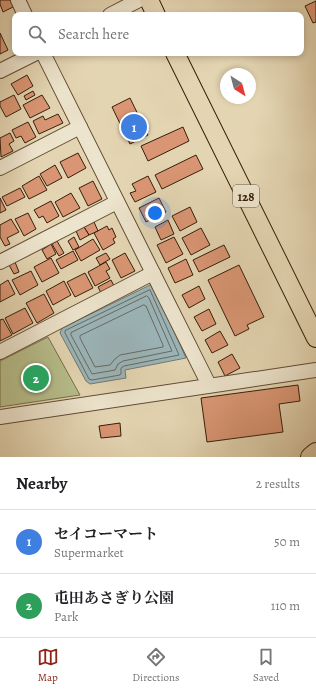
<!DOCTYPE html>
<html lang="en">
<head>
<meta charset="utf-8">
<style>
	:root { --surface:#fff; --page:#f6f6f6; --text:#202124; --muted:#757577; --line:#e0e0e0; --accent:#8f2418 }
	body { margin:0; font-family:Alegreya,"Noto Serif JP",serif; background:var(--page); color:var(--text) }
	.compass { position:absolute; left:220px; top:68px; width:36px; height:36px; border-radius:50%; background:var(--surface); box-shadow:0 2px 6px #0003; rotate:144deg }
	.you { position:absolute; left:155px; top:213px; width:14px; height:14px; margin:-10px; border:3px solid #fff; border-radius:50%; background:#1a73e8; box-shadow:0 0 0 6px #1a73e833 }
	.badge { display:grid; place-items:center; width:26px; height:26px; border-radius:50%; background:var(--accent); color:#fff; font-size:13px; font-weight:700 }
	.pin { position:absolute; translate:-50% -50%; border:2px solid #fff; box-shadow:0 1px 4px #0006 }
	.list { margin:0; padding:0; list-style:none }
	h2 { display:flex; justify-content:space-between; align-items:center; height:52px; margin:0; padding:0 16px; font-size:17px }
	h2 small { font-size:13px; font-weight:400; color:var(--muted) }
	.list li { display:grid; grid-template-columns:26px 1fr auto; gap:12px; align-items:center; box-sizing:border-box; height:64px; padding:0 16px; border-top:1px solid var(--line) }
	.list b { display:block; font-size:15px; white-space:nowrap }
	.list p { margin:0; font-size:13px; white-space:nowrap; color:var(--muted) }
	.list em { font-size:13px; font-style:normal; color:var(--muted) }
	.icon { flex:none; width:22px; height:22px; fill:none; stroke:currentColor; stroke-width:2; stroke-linecap:round; stroke-linejoin:round }
	.map { position:relative; flex:none; width:316px; height:457px; overflow:hidden }
	.search { position:absolute; background:var(--surface); box-shadow:0 2px 6px #0003; left:12px; right:12px; top:12px; height:44px; display:flex; align-items:center; gap:10px; box-sizing:border-box; padding:0 14px; border-radius:8px; color:var(--muted); font-size:15px }
	.sheet { height:180px; background:var(--surface) }
	nav { display:flex; justify-content:space-around; align-items:center; box-sizing:border-box; height:56px; border-top:1px solid var(--line); background:var(--surface); font-size:11px; color:var(--muted) }
	nav a { display:grid; justify-items:center; gap:2px }
	nav .on { color:var(--accent) }
	.map>svg:first-child { display:block }
	.green { fill:#b6bd8a; stroke:#766e4a }
	.water { fill:#9bb5b9; stroke:#727973 }
	.lines { fill:none; stroke-linecap:round; stroke-linejoin:round }
	.shore { stroke:#686a62; stroke-width:1 }
	.building { fill:#da9674; stroke:#351e0a }
	.minor-casing { stroke:#614c34; stroke-width:16 }
	.major-casing { stroke:#351e0a; stroke-width:20 }
	.minor { stroke:#ede4cd; stroke-width:14 }
	.major { stroke:#e4d5b2; stroke-width:18 }
	.labels { text-anchor:middle; stroke-width:3.5; stroke-linejoin:round; paint-order:stroke }
	.shield { fill:#ede4cd; stroke:#6c5944; stroke-width:1 }
	.shield-label { font-size:13px; font-weight:bold; fill:#351e0a }
</style>
</head>
<body>
<div class="map">
<svg width="316" height="457" viewBox="0 0 316 457">
	<rect width="100%" height="100%" fill="#e4d5b2"/>
	<filter id="stains"><feTurbulence type="fractalNoise" baseFrequency=".005" numOctaves="4"/><feColorMatrix values="0 0 0 0 .2 0 0 0 0 .09 0 0 0 0 .02 0 0 0 .5 -.17"/></filter>
	<radialGradient id="worn" r=".72"><stop offset=".6" stop-color="#630" stop-opacity="0"/><stop offset="1" stop-color="#630" stop-opacity=".3"/></radialGradient>
	<polygon class="green" points="48,337 80,395 0,407 0,361"/>
	<polygon class="water" points="150,285 154,287 186,358 125,370 126,378 90,384 86,381 60,333 62,328"/>
	<g class="lines">
		<g class="shore">
			<polygon points="150,290 179,355 124,366 121,368 121,373 120,375 92,380 89,379 65,333 65,331"/>
			<polygon points="147,296 149,298 172,351 123,361 118,364 115,370 92,374 71,335 71,333"/>
			<polygon points="144,305 146,306 163,345 163,347 120,355 115,359 110,365 95,367 80,338 80,336"/>
		</g>
	</g>
	<g class="building">
		<polygon points="0,0 10,0 13,7 3,12 0,4"/>
		<polygon points="316,1 316,22 313,23 305,6"/>
		<polygon points="0,33 8,50 0,54"/>
		<polygon points="27,75 33,86 18,95 11,84"/>
		<polygon points="33,91 35,95 26,100 24,96"/>
		<polygon points="14,95 21,109 6,117 0,106 0,102"/>
		<polygon points="42,95 50,108 30,118 23,105"/>
		<polygon points="130,98 148,135 130,144 112,107"/>
		<polygon points="58,114 63,123 39,134 33,121 43,116 45,120"/>
		<polygon points="28,122 36,137 25,143 21,136 16,138 12,130"/>
		<polygon points="183,127 189,141 148,161 141,146"/>
		<polygon points="10,133 14,141 9,144 13,151 1,157 0,138"/>
		<polygon points="78,153 86,168 68,178 60,162"/>
		<polygon points="196,155 203,169 162,189 155,175"/>
		<polygon points="55,165 62,178 47,186 40,174"/>
		<polygon points="39,176 47,190 29,199 22,186"/>
		<polygon points="148,176 156,192 135,202 130,193 136,191 132,184"/>
		<polygon points="93,181 102,199 88,206 79,188"/>
		<polygon points="20,188 25,197 7,206 2,197"/>
		<polygon points="71,193 80,208 63,217 55,202"/>
		<polygon points="0,198 6,210 0,213"/>
		<polygon points="159,198 166,212 146,222 139,208"/>
		<polygon points="51,201 59,216 47,223 43,216 39,218 34,210"/>
		<polygon points="190,207 197,222 180,231 172,216"/>
		<polygon points="28,213 36,229 24,236 15,219"/>
		<polygon points="11,219 19,232 7,238 10,244 5,246 0,237 0,225"/>
		<polygon points="168,220 174,234 161,240 155,227"/>
		<polygon points="94,222 98,231 89,235 84,227"/>
		<polygon points="107,226 109,230 112,228 116,237 113,239 115,243 103,250 94,233"/>
		<polygon points="84,227 89,235 80,240 76,231"/>
		<polygon points="201,228 210,245 191,255 182,238"/>
		<polygon points="74,237 79,247 73,250 68,241"/>
		<polygon points="174,237 183,254 166,263 157,245"/>
		<polygon points="93,239 100,250 81,261 75,250"/>
		<polygon points="57,241 64,253 59,256 52,244"/>
		<polygon points="51,244 56,254 47,259 42,250"/>
		<polygon points="224,245 230,257 199,272 193,260"/>
		<polygon points="73,251 78,260 61,269 56,260"/>
		<polygon points="106,253 110,259 100,265 96,258"/>
		<polygon points="125,253 135,271 121,278 112,260"/>
		<polygon points="51,258 59,273 42,282 34,267"/>
		<polygon points="186,259 193,275 175,283 168,268"/>
		<polygon points="15,262 19,272 14,274 9,265"/>
		<polygon points="106,262 110,269 106,271 110,278 95,286 88,272"/>
		<polygon points="239,265 264,317 247,325 249,329 235,336 208,280"/>
		<polygon points="31,271 38,285 20,295 12,280"/>
		<polygon points="85,273 93,288 75,297 67,282"/>
		<polygon points="8,280 15,294 0,302 0,285"/>
		<polygon points="111,280 114,286 101,293 98,287"/>
		<polygon points="64,281 71,295 53,305 46,291"/>
		<polygon points="199,286 205,299 189,308 182,295"/>
		<polygon points="44,294 54,313 37,323 26,303"/>
		<polygon points="25,308 33,323 13,334 5,318"/>
		<polygon points="209,309 216,324 202,331 194,317"/>
		<polygon points="3,319 12,335 0,341 0,320"/>
		<polygon points="220,331 228,345 212,353 205,340"/>
		<polygon points="232,354 240,368 225,376 218,362"/>
		<polygon points="298,385 300,401 279,404 283,432 207,442 201,398"/>
		<polygon points="120,423 121,436 101,438 99,426"/>
	</g>
	<g class="lines">
		<g class="minor-casing">
			<g id="minor">
				<polyline points="18,0 25,15"/>
				<polyline points="110,15 139,0"/>
				<polyline points="43,53 209,385"/>
				<polyline points="0,71 36,53"/>
				<polyline points="0,168 80,127"/>
				<polyline points="0,262 117,202"/>
				<polyline points="0,352 153,273"/>
				<polyline points="0,417 316,370"/>
			</g>
		</g>
		<g class="major-casing">
			<g id="major">
				<polyline points="149,0 156,15"/>
				<polyline points="175,53 316,338"/>
				<polyline points="310,457 316,452"/>
			</g>
		</g>
		<use href="#minor" class="minor"/>
		<use href="#major" class="major"/>
	</g>
	<g class="labels">
		<rect class="shield" x="233" y="185" width="26" height="22" rx="3"/>
		<g class="shield-label">
			<text x="246" y="201">128</text>
		</g>
	</g>
	<rect width="100%" height="100%" filter="url(#stains)"/>
	<rect width="100%" height="100%" fill="url(#worn)"/>
</svg>
<svg class="compass" viewBox="-18 -18 36 36"><path d="M0-13l5 13h-10z" fill="#e53935"/><path d="M0 13l5-13h-10z" fill="#757577"/></svg>
<div class="you"></div>
<div class="pin badge" style="left:134px;top:127px;background:#3f7fe0">1</div>
<div class="pin badge" style="left:36px;top:378px;background:#2e9e5b">2</div>
<div class="search"><svg class="icon" aria-label="search" viewBox="0 0 24 24"><circle cx="10" cy="10" r="6"/><path d="M15 15l6 6"/></svg>Search here</div>
</div>
<section class="sheet">
<h2>Nearby<small>2 results</small></h2>
<ul class="list">
<li><span class="badge" style="background:#3f7fe0">1</span><div><b>セイコーマート</b><p>Supermarket</p></div><em>50 m</em></li>
<li><span class="badge" style="background:#2e9e5b">2</span><div><b>屯田あさぎり公園</b><p>Park</p></div><em>110 m</em></li>
</ul>
</section>
<nav>
<a class="on"><svg class="icon" aria-label="map" viewBox="0 0 24 24"><path d="M3 6l6-2 6 2 6-2v14l-6 2-6-2-6 2zM9 4v14M15 6v14"/></svg>Map</a>
<a><svg class="icon" aria-label="directions" viewBox="0 0 24 24"><path d="M12 3l9 9-9 9-9-9zM9 14v-3h6M13 9l2 2-2 2"/></svg>Directions</a>
<a><svg class="icon" aria-label="saved" viewBox="0 0 24 24"><path d="M7 4h10v16l-5-4-5 4z"/></svg>Saved</a>
</nav>
</body>
</html>
